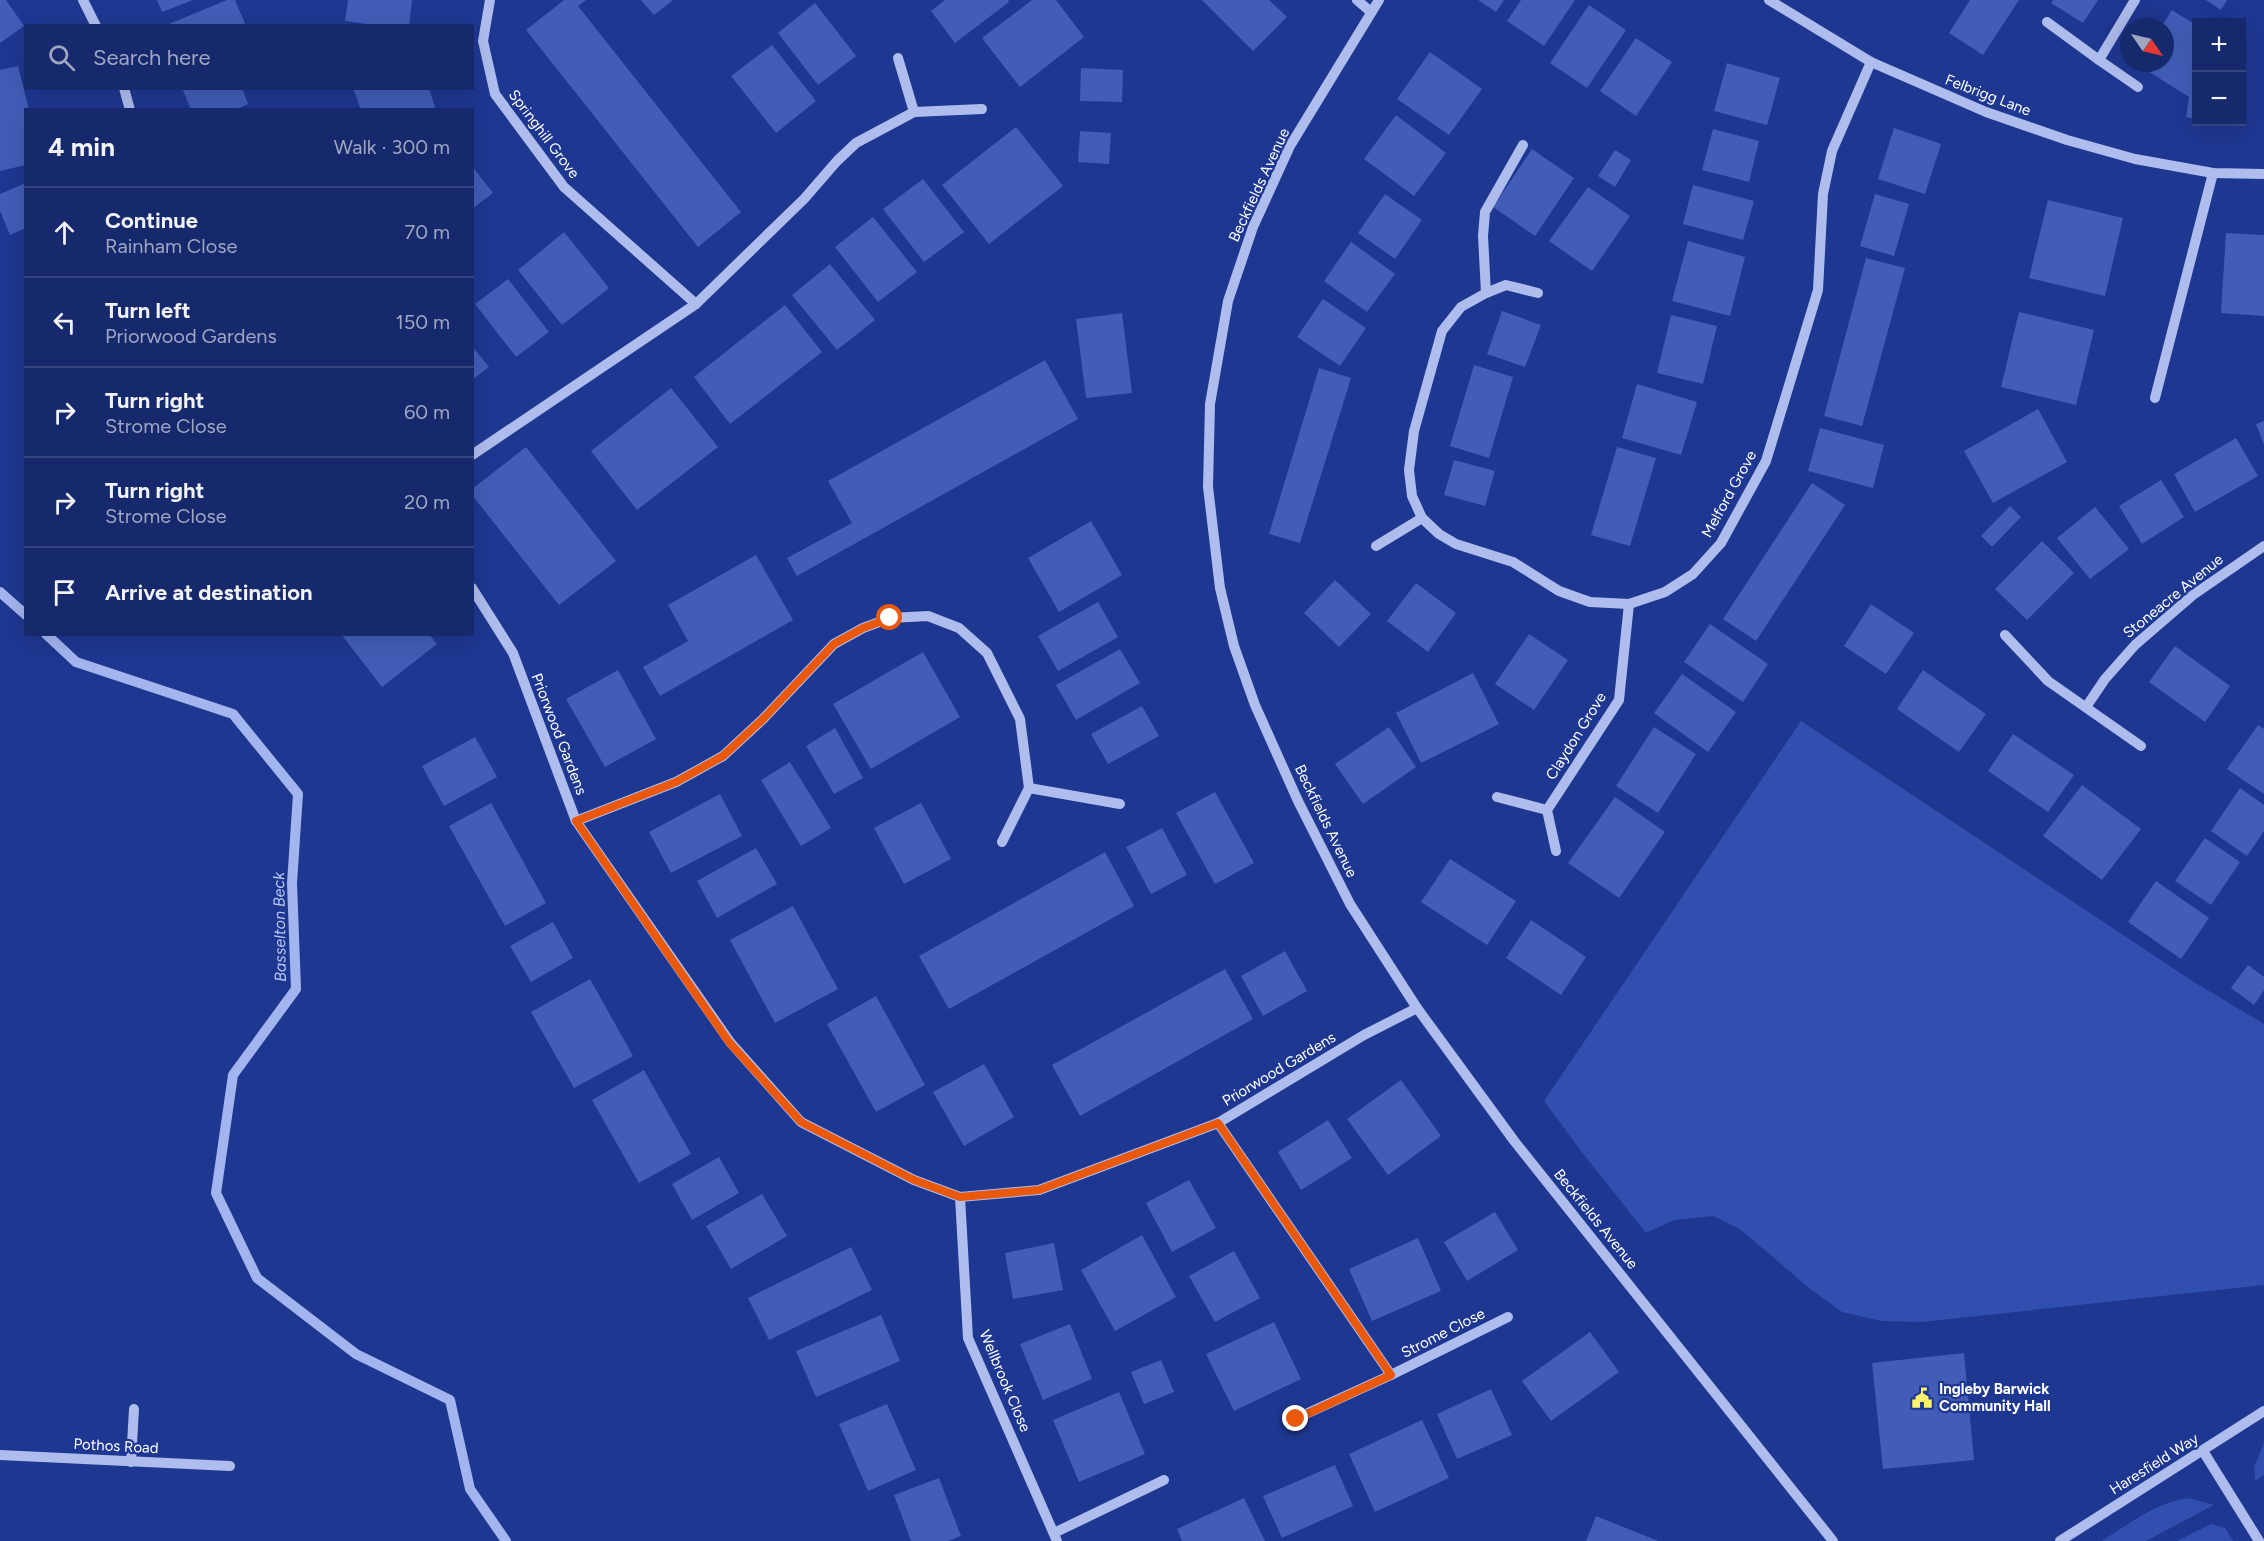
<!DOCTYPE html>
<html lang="en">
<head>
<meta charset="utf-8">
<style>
	:root { --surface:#16296d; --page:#233575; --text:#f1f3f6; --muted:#9ea6c2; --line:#354580 }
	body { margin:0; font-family:Figtree,sans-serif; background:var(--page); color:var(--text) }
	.controls { position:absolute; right:18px; top:18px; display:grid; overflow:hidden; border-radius:0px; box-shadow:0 6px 24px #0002 }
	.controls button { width:54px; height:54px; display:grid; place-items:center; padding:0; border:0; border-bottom:2px solid var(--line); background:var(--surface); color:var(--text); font:30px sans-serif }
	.compass { position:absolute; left:2120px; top:18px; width:54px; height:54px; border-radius:50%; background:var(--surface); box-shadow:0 6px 24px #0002; rotate:124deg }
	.stop { position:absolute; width:18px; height:18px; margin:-14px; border:4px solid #ea580c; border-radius:50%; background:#fff }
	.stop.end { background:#ea580c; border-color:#fff; box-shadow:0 2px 6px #0008 }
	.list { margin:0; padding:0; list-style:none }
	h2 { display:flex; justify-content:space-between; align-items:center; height:78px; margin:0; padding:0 24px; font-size:26px }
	h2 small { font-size:20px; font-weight:400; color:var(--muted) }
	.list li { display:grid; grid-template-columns:39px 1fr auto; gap:18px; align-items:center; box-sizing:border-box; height:90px; padding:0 24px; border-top:2px solid var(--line) }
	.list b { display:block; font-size:22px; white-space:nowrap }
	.list p { margin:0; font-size:20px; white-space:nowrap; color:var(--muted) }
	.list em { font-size:20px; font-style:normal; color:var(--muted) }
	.icon { flex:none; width:33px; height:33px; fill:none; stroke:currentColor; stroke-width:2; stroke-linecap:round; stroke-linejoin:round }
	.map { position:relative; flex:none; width:2264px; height:1541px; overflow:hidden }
	.search { position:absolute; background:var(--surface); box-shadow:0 6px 24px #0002; left:24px; top:24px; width:450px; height:66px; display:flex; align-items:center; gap:15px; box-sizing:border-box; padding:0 21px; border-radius:0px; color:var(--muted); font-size:22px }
	.panel { position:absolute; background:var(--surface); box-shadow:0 6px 24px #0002; left:24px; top:108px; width:450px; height:528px; border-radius:0px }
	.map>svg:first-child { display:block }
	.green { fill:#314faf }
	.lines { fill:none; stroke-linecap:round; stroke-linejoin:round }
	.stream { stroke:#a2b5ef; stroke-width:10 }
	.building { fill:#425db7 }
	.minor { stroke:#aebdee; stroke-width:10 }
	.route { stroke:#ea580c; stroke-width:8 }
	.labels { text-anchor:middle; stroke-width:4.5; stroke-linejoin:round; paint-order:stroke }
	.street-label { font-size:15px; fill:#fff; stroke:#1e3791 }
	.poi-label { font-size:15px; font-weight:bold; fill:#fff; stroke:#1e3791; text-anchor:start }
	.water-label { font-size:16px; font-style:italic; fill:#bbc9f5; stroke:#1e3791 }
</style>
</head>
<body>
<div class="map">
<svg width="2264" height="1541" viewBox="0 0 2264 1541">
	<rect width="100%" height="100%" fill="#1e3791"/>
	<g class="green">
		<polygon points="1801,721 2194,982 2264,1024 2264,1285 1922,1322 1881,1321 1842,1312 1809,1288 1741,1230 1714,1216 1674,1220 1646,1233 1581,1151 1544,1101"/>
		<polygon points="2264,1443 2264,1475 2255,1481 2254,1467"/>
		<path d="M2189,1498L2214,1505L2146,1541H2102C2129,1524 2156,1502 2189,1498Z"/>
		<polygon points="2211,1524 2225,1528 2233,1541 2177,1541"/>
	</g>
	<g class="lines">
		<g class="stream">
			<polyline points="0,592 26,615"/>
			<polyline points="46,634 76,662 233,714 298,794 292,883 296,989 233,1075 216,1193 257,1278 356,1354 450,1400 470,1489 506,1541"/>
		</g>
	</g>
	<g class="building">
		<polygon points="0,0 6,0 24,26 0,43"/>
		<polygon points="157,0 193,0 162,12"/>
		<polygon points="227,0 235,0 246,26 164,26"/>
		<polygon points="348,0 412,0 409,26 380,26 345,21"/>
		<polygon points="564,0 586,0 578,6 741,212 698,247 526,30"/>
		<polygon points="641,0 673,0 654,15"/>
		<polygon points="945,0 1008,0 1009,2 955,43 931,11"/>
		<polygon points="1032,0 1056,0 1084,37 1020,87 982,38"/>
		<polygon points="1202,0 1269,0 1287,17 1253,51"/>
		<polygon points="1478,0 1504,0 1496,12"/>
		<polygon points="1521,0 1575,0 1544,46 1507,21"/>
		<polygon points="1970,0 2019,0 1983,55 1949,33"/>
		<polygon points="2053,0 2098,0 2083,23 2051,3"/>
		<polygon points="2206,0 2227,0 2221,10"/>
		<polygon points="815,3 856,56 818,85 778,33"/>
		<polygon points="1589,5 1626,30 1587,88 1550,63"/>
		<polygon points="2172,10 2196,25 2196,119 2186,117 2189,97 2138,65 2139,63 2165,63 2165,27 2161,27"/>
		<polygon points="1636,38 1672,62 1636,116 1600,91"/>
		<polygon points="772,45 816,101 776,133 731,76"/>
		<polygon points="1430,52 1482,89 1449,135 1397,99"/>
		<polygon points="1727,63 1780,78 1767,125 1714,111"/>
		<polygon points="18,66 29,110 26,110 26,165 0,171 0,70"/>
		<polygon points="1081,68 1123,70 1122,102 1080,101"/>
		<polygon points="182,88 242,88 248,104 235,110 191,110"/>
		<polygon points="353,88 429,88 436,110 361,110"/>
		<polygon points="1396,115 1446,153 1414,196 1364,159"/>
		<polygon points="1016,127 1063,186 989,244 942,185"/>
		<polygon points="1894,128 1941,144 1925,194 1878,179"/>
		<polygon points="1713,129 1759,141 1749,182 1702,170"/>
		<polygon points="1080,131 1111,133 1109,164 1078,162"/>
		<polygon points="1532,149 1574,178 1535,236 1493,207"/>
		<polygon points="1615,150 1631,160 1615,187 1598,176"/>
		<polygon points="472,166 493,193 472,209"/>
		<polygon points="923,179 964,232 924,262 883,209"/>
		<polygon points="26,183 26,228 10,235 0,211 0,194"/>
		<polygon points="1693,185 1754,201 1743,240 1683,224"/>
		<polygon points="1588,187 1630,216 1592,271 1549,241"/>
		<polygon points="1385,194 1422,220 1395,259 1358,233"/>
		<polygon points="1875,194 1909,204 1894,256 1860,246"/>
		<polygon points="2048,200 2123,218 2105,296 2029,278"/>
		<polygon points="873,217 917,272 878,302 835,247"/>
		<polygon points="564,232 609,288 562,325 518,270"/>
		<polygon points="2226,233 2264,235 2264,316 2221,313"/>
		<polygon points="1688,241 1745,257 1730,316 1672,301"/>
		<polygon points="1351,242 1395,274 1367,312 1324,281"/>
		<polygon points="1866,258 1905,268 1862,426 1824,416"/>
		<polygon points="830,264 875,320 837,350 792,295"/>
		<polygon points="508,279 549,332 516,357 475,304"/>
		<polygon points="1323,299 1366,328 1340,366 1297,337"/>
		<polygon points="785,305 822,352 730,424 694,377"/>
		<polygon points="1502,311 1541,325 1525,367 1487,354"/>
		<polygon points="2019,312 2094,330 2076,405 2001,387"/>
		<polygon points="1122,313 1132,393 1086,398 1076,319"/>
		<polygon points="1671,315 1717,326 1703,384 1657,373"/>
		<polygon points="472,346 489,367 472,380"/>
		<polygon points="1045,360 1078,419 797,576 787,558 852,523 828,481"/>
		<polygon points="1474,365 1513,377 1489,458 1450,446"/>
		<polygon points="1319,368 1351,378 1300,543 1269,534"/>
		<polygon points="1637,384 1697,402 1681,455 1622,438"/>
		<polygon points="671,388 718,447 637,510 591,451"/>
		<polygon points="2038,409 2067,462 1993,503 1964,451"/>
		<polygon points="2264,421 2264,445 2256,424"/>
		<polygon points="1820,428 1884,445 1873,488 1808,471"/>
		<polygon points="2236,438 2258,476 2195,512 2174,474"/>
		<polygon points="526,447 616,561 559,605 472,495 472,489"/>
		<polygon points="1617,447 1656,458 1630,546 1591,535"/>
		<polygon points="1454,460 1495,471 1485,506 1444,495"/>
		<polygon points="2161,480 2184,517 2142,544 2119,506"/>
		<polygon points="1812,483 1845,505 1756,641 1723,619"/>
		<polygon points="2010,506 2021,517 1992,547 1981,536"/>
		<polygon points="2095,507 2129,549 2090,579 2057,538"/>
		<polygon points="1091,521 1122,575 1059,612 1028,558"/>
		<polygon points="2042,541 2074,573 2027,620 1995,589"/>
		<polygon points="756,555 793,620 660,696 643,667 688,641 668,605"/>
		<polygon points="1335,580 1371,614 1339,647 1304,613"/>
		<polygon points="1416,583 1456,613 1428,652 1387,621"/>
		<polygon points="1098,602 1118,637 1058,671 1038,636"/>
		<polygon points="1871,604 1914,633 1886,674 1844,646"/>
		<polygon points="1710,624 1768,664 1743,702 1684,662"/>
		<polygon points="341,634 429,634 437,644 382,687"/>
		<polygon points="1529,634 1568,660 1534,710 1495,684"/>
		<polygon points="2175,646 2230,686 2205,722 2149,682"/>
		<polygon points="1120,649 1140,683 1076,720 1056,685"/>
		<polygon points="923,652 960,717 871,769 833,704"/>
		<polygon points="618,670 656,739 605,767 566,699"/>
		<polygon points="1923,670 1986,714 1959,752 1897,709"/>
		<polygon points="1473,673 1499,724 1421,763 1396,713"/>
		<polygon points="1682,674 1736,712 1708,752 1654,713"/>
		<polygon points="1142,706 1159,736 1108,764 1091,734"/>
		<polygon points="2258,725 2264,729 2264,794 2227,769"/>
		<polygon points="1389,727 1416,767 1363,804 1335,764"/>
		<polygon points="1654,727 1696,754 1658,813 1616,786"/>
		<polygon points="835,728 863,778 834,794 806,746"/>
		<polygon points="2013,734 2074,775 2048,812 1988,771"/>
		<polygon points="475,737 497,777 444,806 422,766"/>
		<polygon points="790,762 831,828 801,846 761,780"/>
		<polygon points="2082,785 2141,829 2102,880 2043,836"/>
		<polygon points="2240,788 2264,805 2264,831 2247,856 2211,831"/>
		<polygon points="1215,792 1254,863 1215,884 1176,813"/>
		<polygon points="720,794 742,836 671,873 649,832"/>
		<polygon points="1615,797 1665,832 1619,898 1568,863"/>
		<polygon points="491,803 546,903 505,926 449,826"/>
		<polygon points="921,803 951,859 904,884 874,828"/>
		<polygon points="1162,828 1187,875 1151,894 1126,847"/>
		<polygon points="2205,838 2240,862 2211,905 2175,881"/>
		<polygon points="756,848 777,884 717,918 697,881"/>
		<polygon points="1105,852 1134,906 949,1009 919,956"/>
		<polygon points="1450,859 1516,901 1487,945 1421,902"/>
		<polygon points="2156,881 2209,918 2181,959 2128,922"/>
		<polygon points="793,906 838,989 775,1023 730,940"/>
		<polygon points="1531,920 1586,957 1561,995 1506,958"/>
		<polygon points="553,922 573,958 531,982 510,946"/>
		<polygon points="1285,951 1307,991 1263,1016 1241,976"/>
		<polygon points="2248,965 2264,977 2264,990 2254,1005 2231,988"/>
		<polygon points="1225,969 1253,1019 1080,1116 1052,1065"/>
		<polygon points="590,979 633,1056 574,1088 531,1012"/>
		<polygon points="876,996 925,1085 876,1112 827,1024"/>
		<polygon points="984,1064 1014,1117 964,1146 933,1092"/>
		<polygon points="644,1070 691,1154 639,1183 592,1100"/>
		<polygon points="1401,1080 1441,1136 1388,1175 1347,1119"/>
		<polygon points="1328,1120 1352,1158 1301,1190 1278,1152"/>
		<polygon points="719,1157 739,1193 692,1220 672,1184"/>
		<polygon points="1189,1180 1216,1228 1172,1252 1146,1203"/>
		<polygon points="762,1194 787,1236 731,1269 706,1226"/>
		<polygon points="1495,1212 1518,1250 1467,1281 1444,1242"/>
		<polygon points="1142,1235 1176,1297 1115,1331 1081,1270"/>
		<polygon points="1418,1238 1441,1291 1372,1321 1349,1269"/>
		<polygon points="1054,1243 1063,1290 1013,1299 1005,1253"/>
		<polygon points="851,1247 872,1290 769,1340 748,1298"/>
		<polygon points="1234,1251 1260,1298 1215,1322 1189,1276"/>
		<polygon points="881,1315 900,1361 816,1397 796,1351"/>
		<polygon points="1274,1322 1301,1379 1234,1411 1206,1354"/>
		<polygon points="1070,1324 1092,1379 1043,1400 1020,1344"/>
		<polygon points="1590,1332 1619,1372 1551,1421 1522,1381"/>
		<polygon points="1964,1353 1974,1460 1883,1469 1872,1363"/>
		<polygon points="1161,1360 1174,1392 1144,1404 1131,1372"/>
		<polygon points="1491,1389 1512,1435 1457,1459 1437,1414"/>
		<polygon points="1119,1392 1145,1454 1079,1482 1053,1420"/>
		<polygon points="887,1404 916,1470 868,1491 839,1424"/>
		<polygon points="1422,1420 1449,1478 1375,1512 1349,1454"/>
		<polygon points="1335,1465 1353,1506 1282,1538 1263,1496"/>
		<polygon points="939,1478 961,1536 948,1541 911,1541 894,1495"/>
		<polygon points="1244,1498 1265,1541 1182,1541 1177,1529"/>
		<polygon points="1596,1516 1658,1541 1586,1541"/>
	</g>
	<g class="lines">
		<g class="minor">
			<polyline points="83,0 96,26"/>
			<polyline points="490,0 483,41 495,94 564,187 696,304"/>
			<polyline points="1357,0 1371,12"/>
			<polyline points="1379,0 1290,146 1253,227 1228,301 1210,404 1208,487 1220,588 1234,646 1255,705 1298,801 1350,904 1417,1008 1515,1142 1833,1541"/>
			<polyline points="1769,0 1871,62 1986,112 2067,140 2135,159 2213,173 2264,174"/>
			<polyline points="2047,22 2099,60 2135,0"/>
			<polyline points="898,58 914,112"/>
			<polyline points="2099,60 2138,87"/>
			<polyline points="124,88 130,110"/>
			<polyline points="1523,145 1485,212 1483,236 1486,293 1461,307 1442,331 1414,431 1409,470 1412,496 1422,518 1439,534 1456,544 1513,562 1559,591 1590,602 1629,604 1665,592 1693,574 1721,543 1766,461 1818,290 1823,194 1832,151 1871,62"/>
			<polyline points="1486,293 1506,285 1538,293"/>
			<polyline points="2155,398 2213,173"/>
			<polyline points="472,455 696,304 804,199 837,161 856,143 914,112 982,109"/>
			<polyline points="1376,546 1422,518"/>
			<polyline points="472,588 513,653 576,821 730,1042 801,1122 914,1180 960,1197 1039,1190 1218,1123 1364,1035 1417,1008"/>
			<polyline points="2005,635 2048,681 2141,746"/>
			<polyline points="2086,707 2105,679 2135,645 2193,595 2264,546"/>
			<polyline points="1029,788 1120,804"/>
			<polyline points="1497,797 1547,810 1619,700 1629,604"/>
			<polyline points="1547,810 1556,851"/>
			<polyline points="576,821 676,782 723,756 763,719 834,644 863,628 890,618 928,616 959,628 987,653 1020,719 1029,788 1002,842"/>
			<polyline points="1218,1123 1391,1375 1297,1418"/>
			<polyline points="960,1197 968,1338 1057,1541"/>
			<polyline points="1391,1375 1508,1317"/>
			<polyline points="2203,1451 2259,1541"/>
			<polyline points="0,1455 230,1466"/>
			<polyline points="131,1462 134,1409"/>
			<polyline points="1054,1533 1164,1480"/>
			<polyline points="2060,1541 2264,1411"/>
		</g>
	</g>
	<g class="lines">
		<polyline class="route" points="890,618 863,628 834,644 763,719 723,756 676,782 576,821 729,1042 801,1122 914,1180 960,1197 1039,1190 1218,1123 1391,1375 1296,1419"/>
	</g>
	<defs>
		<g id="civic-bare" transform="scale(1.62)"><path d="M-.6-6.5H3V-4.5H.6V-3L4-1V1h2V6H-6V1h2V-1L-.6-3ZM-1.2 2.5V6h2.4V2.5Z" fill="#fcf26e" stroke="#1e3791" stroke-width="2.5" paint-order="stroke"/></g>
	</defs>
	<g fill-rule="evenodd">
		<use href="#civic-bare" x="1922" y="1398"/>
	</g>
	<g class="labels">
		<g class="street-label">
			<text transform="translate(1988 95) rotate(21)" y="5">Felbrigg Lane</text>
			<text transform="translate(544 134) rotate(53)" y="5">Springhill Grove</text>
			<text transform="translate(1259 185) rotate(-65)" y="5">Beckfields Avenue</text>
			<text transform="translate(1729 494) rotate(-61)" y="5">Melford Grove</text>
			<text transform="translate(2173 596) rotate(-39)" y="5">Stoneacre Avenue</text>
			<text transform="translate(559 734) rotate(69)" y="5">Priorwood Gardens</text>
			<text transform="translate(1576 736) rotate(-58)" y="5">Claydon Grove</text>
			<text transform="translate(1326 821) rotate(64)" y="5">Beckfields Avenue</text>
			<text transform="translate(1279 1069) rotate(-31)" y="5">Priorwood Gardens</text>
			<text transform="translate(1596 1219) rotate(51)" y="5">Beckfields Avenue</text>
			<text transform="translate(1443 1333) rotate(-27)" y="5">Strome Close</text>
			<text transform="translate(1005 1381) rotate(67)" y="5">Wellbrook Close</text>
			<text transform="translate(116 1446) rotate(3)" y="5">Pothos Road</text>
			<text transform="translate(2154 1464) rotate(-32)" y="5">Haresfield Way</text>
		</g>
		<g class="poi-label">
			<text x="1939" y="1394">Ingleby Barwick<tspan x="1939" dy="17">Community Hall</tspan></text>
		</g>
		<g class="water-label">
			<text transform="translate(279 927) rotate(-91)" y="6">Basselton Beck</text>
		</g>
	</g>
</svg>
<div class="controls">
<button>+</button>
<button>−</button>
</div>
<svg class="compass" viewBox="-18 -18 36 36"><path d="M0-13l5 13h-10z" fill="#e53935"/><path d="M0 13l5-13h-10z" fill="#9ea6c2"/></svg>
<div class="stop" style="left:890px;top:618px"></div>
<div class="stop end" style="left:1296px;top:1419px"></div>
<div class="search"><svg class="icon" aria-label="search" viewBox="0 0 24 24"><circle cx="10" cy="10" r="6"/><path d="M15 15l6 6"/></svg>Search here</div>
<section class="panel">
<h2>4 min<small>Walk · 300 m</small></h2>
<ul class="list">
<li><svg class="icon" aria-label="ahead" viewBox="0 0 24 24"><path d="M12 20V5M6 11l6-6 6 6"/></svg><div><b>Continue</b><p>Rainham Close</p></div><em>70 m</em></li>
<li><svg class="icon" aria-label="left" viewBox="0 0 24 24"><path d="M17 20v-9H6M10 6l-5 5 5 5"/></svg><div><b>Turn left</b><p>Priorwood Gardens</p></div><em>150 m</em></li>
<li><svg class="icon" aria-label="right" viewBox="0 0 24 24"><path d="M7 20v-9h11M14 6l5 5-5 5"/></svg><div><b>Turn right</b><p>Strome Close</p></div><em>60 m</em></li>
<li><svg class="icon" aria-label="right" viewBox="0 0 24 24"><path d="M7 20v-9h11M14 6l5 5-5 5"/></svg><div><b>Turn right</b><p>Strome Close</p></div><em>20 m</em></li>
<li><svg class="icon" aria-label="arrive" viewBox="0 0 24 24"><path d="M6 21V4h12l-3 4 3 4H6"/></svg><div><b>Arrive at destination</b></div></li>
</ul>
</section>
</div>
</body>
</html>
